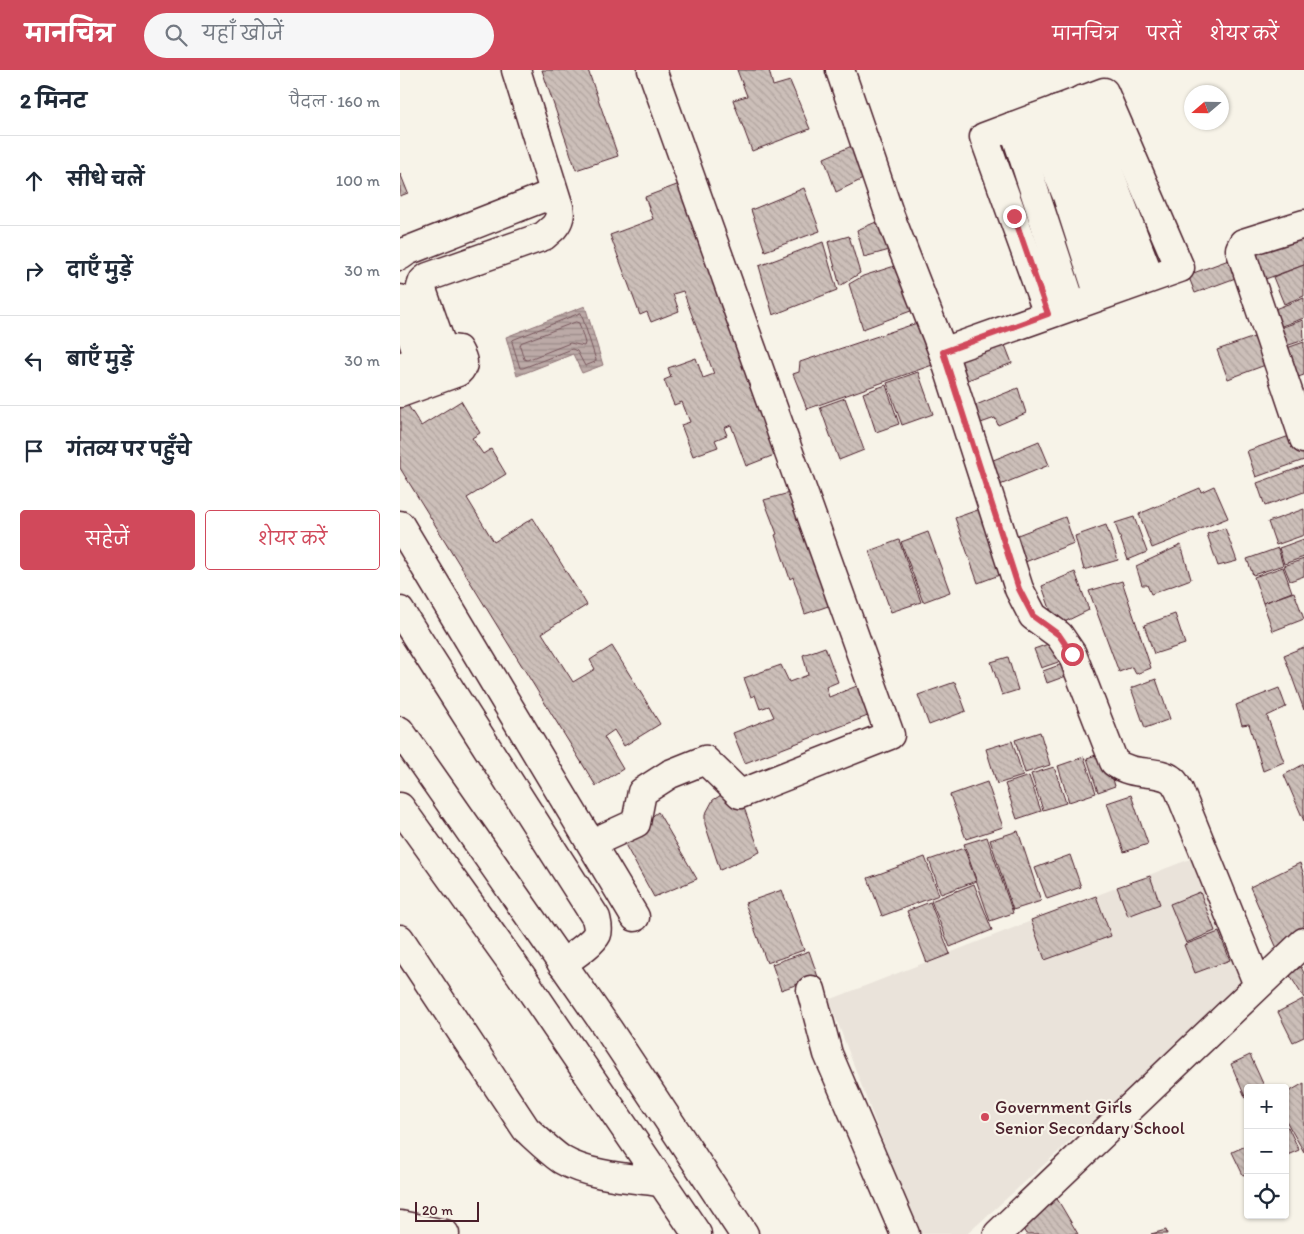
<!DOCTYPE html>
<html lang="hi">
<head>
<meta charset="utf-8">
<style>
	:root { --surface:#fff; --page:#f6f6f7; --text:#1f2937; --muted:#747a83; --line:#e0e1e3; --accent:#d1495b }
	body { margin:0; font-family:Itim,"Playpen Sans Deva",sans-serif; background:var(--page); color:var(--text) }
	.controls { position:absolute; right:15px; bottom:15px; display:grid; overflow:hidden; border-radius:5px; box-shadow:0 1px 4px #0004 }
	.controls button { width:45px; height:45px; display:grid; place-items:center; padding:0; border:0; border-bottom:1px solid var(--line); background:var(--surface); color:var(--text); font:25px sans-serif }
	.compass { position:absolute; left:784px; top:15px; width:45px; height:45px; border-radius:50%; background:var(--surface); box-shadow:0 1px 4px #0004; rotate:250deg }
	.scale { position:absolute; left:15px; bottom:12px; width:64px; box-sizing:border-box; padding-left:5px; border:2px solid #4a1f2b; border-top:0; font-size:14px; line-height:18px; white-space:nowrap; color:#4a1f2b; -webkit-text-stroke:4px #f7f3e8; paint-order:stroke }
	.stop { position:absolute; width:15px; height:15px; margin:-11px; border:4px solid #d1495b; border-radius:50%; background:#fff }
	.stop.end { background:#d1495b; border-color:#fff; box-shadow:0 1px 5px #0008 }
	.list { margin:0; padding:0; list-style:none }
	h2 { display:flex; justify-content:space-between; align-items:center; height:65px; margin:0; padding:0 20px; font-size:21px }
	h2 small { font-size:16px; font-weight:400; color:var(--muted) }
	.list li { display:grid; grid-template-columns:32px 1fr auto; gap:15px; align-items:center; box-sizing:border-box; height:90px; padding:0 20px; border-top:1px solid var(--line) }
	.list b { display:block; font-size:19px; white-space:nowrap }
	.list em { font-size:16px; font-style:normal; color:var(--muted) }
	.actions { display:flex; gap:10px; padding:15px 20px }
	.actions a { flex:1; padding:11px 0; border:1px solid var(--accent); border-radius:5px; text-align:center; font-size:18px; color:var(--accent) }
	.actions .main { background:var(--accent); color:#fff }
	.icon { flex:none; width:28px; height:28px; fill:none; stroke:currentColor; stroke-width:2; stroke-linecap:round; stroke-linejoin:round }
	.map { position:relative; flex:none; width:904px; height:1164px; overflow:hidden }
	header { display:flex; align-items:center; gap:30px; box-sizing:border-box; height:70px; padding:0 25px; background:var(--accent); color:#fff }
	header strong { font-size:24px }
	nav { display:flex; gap:28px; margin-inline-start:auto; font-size:18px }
	.search { width:350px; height:45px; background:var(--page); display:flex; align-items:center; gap:12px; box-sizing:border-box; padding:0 18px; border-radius:28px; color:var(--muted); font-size:19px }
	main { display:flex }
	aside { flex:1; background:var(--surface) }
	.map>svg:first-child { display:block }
	.built { fill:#eae3da }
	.water { fill:url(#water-rules); stroke:#8e7275 }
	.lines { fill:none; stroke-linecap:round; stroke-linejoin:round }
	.shore { stroke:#78575d; stroke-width:1 }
	.building { fill:url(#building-back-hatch); stroke:#4a1f2b }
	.minor-casing { stroke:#4a1f2b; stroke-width:31 }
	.minor { stroke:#f7f3e8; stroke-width:28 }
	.route { stroke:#d1495b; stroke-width:6 }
	.poi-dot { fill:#d1495b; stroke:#f7f3e8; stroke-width:2 }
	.labels { text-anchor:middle; stroke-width:4.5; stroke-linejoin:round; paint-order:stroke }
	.poi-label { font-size:18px; fill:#4a1f2b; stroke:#f7f3e8; text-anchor:start }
</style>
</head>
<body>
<header>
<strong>मानचित्र</strong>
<div class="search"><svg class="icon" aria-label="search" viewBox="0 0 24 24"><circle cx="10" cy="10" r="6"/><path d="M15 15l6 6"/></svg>यहाँ खोजें</div>
<nav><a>मानचित्र</a><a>परतें</a><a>शेयर करें</a></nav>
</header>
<main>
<aside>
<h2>2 मिनट<small>पैदल · 160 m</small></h2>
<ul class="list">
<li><svg class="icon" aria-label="ahead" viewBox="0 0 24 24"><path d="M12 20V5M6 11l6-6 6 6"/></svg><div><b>सीधे चलें</b></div><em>100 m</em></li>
<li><svg class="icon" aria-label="right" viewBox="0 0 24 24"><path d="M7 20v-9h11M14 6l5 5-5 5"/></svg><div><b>दाएँ मुड़ें</b></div><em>30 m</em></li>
<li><svg class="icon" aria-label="left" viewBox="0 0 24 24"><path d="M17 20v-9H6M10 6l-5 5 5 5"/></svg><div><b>बाएँ मुड़ें</b></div><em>30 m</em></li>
<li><svg class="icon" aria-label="arrive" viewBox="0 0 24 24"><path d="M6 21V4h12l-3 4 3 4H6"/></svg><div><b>गंतव्य पर पहुँचे</b></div></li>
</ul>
<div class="actions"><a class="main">सहेजें</a><a>शेयर करें</a></div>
</aside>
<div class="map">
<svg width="904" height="1164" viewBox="0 0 904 1164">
	<defs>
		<pattern id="water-rules" width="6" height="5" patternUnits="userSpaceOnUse" patternTransform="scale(1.25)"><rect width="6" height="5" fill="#bcaaa7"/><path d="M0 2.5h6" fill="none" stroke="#9b8a88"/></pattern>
		<pattern id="building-back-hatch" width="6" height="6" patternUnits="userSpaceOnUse" patternTransform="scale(1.25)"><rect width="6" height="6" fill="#ccbfb9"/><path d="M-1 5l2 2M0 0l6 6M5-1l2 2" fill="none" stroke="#b1a49f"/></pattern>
	</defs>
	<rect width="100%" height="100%" fill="#f7f3e8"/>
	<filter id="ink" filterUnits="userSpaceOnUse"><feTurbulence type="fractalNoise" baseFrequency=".02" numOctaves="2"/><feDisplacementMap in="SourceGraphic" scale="10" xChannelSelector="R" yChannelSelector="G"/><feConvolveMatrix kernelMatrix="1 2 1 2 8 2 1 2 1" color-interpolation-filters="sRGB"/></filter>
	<g filter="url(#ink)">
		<polygon class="built" points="795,787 847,912 567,1164 518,1164 429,930"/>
		<polygon class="water" points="185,236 203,295 182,303 173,284 117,306 106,267"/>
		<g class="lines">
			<g class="shore">
				<polygon points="181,243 196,290 195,292 185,296 177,281 172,279 123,298 120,298 112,272 113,270"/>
				<polygon points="176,252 179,253 185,273 184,276 170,273 127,290 124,289 120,276 121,273"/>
			</g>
		</g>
		<g class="building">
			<polygon points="142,0 188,0 218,86 176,100"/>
			<polygon points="337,0 369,0 373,16 390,11 410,59 352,81 333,30 347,26"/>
			<polygon points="454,75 465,108 436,122 424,88"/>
			<polygon points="0,103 8,123 0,126"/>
			<polygon points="282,113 382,382 346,396 331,355 324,358 327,365 315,370 318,377 293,386 281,355 290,352 282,332 274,335 264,310 271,307 268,298 296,288 303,308 314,304 283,221 273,224 279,241 251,252 247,242 240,245 210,165 253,149 245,127"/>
			<polygon points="404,118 420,161 365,181 351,140"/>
			<polygon points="481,150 497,178 464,187 457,160"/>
			<polygon points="904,160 904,195 860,211 848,180"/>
			<polygon points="449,166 460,203 440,216 428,172"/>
			<polygon points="423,172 437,220 373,245 359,196"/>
			<polygon points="834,188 841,206 795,223 788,205"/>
			<polygon points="501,194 516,239 463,259 449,214 463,206"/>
			<polygon points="904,195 904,226 884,234 873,207"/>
			<polygon points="904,228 904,248 879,257 872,240"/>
			<polygon points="903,250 904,270 883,277 877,259"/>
			<polygon points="523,251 541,292 407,339 393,304 399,302 400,292"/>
			<polygon points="857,266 868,294 828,309 817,280"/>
			<polygon points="904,272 904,305 895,308 884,279"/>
			<polygon points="605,275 612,293 565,311 558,292"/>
			<polygon points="518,302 533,344 502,355 487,313"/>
			<polygon points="486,315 499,354 476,362 463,323"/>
			<polygon points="618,318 626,343 598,355 595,348 578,354 571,337"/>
			<polygon points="445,328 464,380 439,390 420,337"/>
			<polygon points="4,329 21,356 61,331 80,363 72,368 83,384 91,379 106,404 67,428 94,472 133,448 187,535 142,563 173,612 195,599 190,590 212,576 260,654 224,676 214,660 204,667 223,699 196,716 0,398 0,331"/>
			<polygon points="898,363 904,381 904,390 856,407 847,381"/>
			<polygon points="639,371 649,395 600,415 591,391"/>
			<polygon points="904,396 904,422 865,436 857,413"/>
			<polygon points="814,416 828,448 752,478 739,444 800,418 801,422"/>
			<polygon points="389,423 437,533 405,544 393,507 390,509 375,465 377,464 364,430"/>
			<polygon points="586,437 610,501 578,513 555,448"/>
			<polygon points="904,439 904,465 876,475 868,452"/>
			<polygon points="665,447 674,473 625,492 615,466"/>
			<polygon points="734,447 747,482 728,490 715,453"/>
			<polygon points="706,455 718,490 684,500 675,466"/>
			<polygon points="825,458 837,491 818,496 807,464"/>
			<polygon points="528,462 550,522 523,532 501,472"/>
			<polygon points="904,469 904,487 884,494 879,478"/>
			<polygon points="499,470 521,532 491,542 469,481"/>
			<polygon points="781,475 791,509 751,524 747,515 742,515 736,496"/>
			<polygon points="878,478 883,495 853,505 847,489"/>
			<polygon points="904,489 904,506 890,511 884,496"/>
			<polygon points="883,497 892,522 863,533 854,507"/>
			<polygon points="675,502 689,540 656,556 642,516"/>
			<polygon points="722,511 751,598 736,604 732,597 719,602 689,521"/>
			<polygon points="894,522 904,549 873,561 863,533"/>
			<polygon points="775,544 785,574 754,584 744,555"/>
			<polygon points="660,570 667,589 641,598 634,579"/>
			<polygon points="425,577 438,612 426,617 429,627 462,614 473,644 345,693 333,663 374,647 369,636 360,639 355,625 351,627 344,608 381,595 389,612 408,605 403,585"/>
			<polygon points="904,577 904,640 884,585"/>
			<polygon points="608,587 618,620 602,625 591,592"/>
			<polygon points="665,593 669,605 647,613 643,601"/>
			<polygon points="756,609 770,649 745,658 731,618"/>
			<polygon points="555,612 566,641 529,655 518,625"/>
			<polygon points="879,618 886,637 867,646 884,692 863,701 849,654 842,655 836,635"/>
			<polygon points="640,662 650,695 625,703 615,670"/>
			<polygon points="612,671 623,706 597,714 586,679"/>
			<polygon points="705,682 715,716 698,722 687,688"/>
			<polygon points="684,687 696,723 669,732 658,696"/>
			<polygon points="904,694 904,751 884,705"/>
			<polygon points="654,697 666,733 643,740 631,704"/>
			<polygon points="629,706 641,741 617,749 605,714"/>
			<polygon points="587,712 603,757 566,769 550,725"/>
			<polygon points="323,724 343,735 360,782 320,800 305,754 305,745 313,730"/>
			<polygon points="731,725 748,774 724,782 707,733"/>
			<polygon points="258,742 297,809 254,827 222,769"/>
			<polygon points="618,761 641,831 613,840 590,770"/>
			<polygon points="587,767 613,843 590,851 564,774"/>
			<polygon points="564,778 576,811 541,824 529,790"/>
			<polygon points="670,785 681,817 647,829 635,798"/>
			<polygon points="525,787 539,825 482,846 468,808"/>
			<polygon points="900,793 904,805 904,855 879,883 850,817"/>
			<polygon points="750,806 760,834 728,846 717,817"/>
			<polygon points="574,814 592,860 550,877 531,831"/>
			<polygon points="382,820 404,880 367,893 345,833"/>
			<polygon points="800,822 815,861 786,873 770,834"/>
			<polygon points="696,826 711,866 645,890 631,850"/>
			<polygon points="530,832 550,884 527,893 507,841"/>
			<polygon points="819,862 830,890 795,903 784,875"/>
			<polygon points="409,881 418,907 381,920 372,894"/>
			<polygon points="901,897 904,903 904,928 889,904"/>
			<polygon points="903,929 904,967 893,972 878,942"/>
			<polygon points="850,985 865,1018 848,1018 848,1028 846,1029 831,994"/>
			<polygon points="904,1013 904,1082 885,1049 885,1024"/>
			<polygon points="888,1057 899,1080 885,1086 885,1058"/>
			<polygon points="848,1075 848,1103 843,1105 832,1082"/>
			<polygon points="653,1122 678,1164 626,1164 620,1154"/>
			<polygon points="766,1160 767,1164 751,1164"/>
		</g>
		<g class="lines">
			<g class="minor-casing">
				<g id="minor">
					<polyline points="116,0 159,137"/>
					<path d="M440,0L490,146L543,282L619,519L633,546L659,565L672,584L714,692C732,707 759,699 772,710C775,712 777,717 779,720L858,915"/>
					<polyline points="681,30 750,208"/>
					<polyline points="658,39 689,118 725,217"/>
					<polyline points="635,48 667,126 699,226"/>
					<polyline points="613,56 672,236"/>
					<polyline points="904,154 843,173 840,179 904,369"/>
					<path d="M0,186L7,181L142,128C160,129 165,144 154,157C151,160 147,163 144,166L28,207L23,211L21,217L44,282"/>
					<polyline points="0,229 19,290"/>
					<polyline points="543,282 780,198 704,22 584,67 648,244"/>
					<path d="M0,297L50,279L58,280C63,289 66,295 58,302L0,323"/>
					<polyline points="0,455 235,847"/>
					<path d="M0,541L196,848C197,853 199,859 197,864C192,874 171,887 162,894"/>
					<polyline points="0,661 208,959 344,1164"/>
					<polyline points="0,737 120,904 297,1164"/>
					<polyline points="192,773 236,753 242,722 270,704 305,690 340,724 490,665 252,0"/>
					<path d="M0,869L126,1059C137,1069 149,1081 162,1090C189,1106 231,1108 261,1112"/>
					<polyline points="411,920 428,984 505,1164"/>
					<polyline points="0,1155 45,1164"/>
					<polyline points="598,1164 904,872"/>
				</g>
			</g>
			<use href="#minor" class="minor"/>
		</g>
	</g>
	<g class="lines" filter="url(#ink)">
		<polyline class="route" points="614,146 648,244 543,282 619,519 633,546 659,565 672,584"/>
	</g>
	<circle class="poi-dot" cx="585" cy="1047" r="5"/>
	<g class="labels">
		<g class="poi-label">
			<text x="595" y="1043">Government Girls<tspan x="595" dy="21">Senior Secondary School</tspan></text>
		</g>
	</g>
</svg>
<div class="controls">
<button>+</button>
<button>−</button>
<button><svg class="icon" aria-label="locate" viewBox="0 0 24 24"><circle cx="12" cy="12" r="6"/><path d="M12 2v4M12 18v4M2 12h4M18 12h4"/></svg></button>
</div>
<svg class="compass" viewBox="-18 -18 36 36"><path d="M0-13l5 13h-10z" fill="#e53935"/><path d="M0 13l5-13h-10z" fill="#747a83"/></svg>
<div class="scale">20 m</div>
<div class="stop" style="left:672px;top:584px"></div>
<div class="stop end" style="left:614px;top:146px"></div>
</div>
</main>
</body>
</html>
